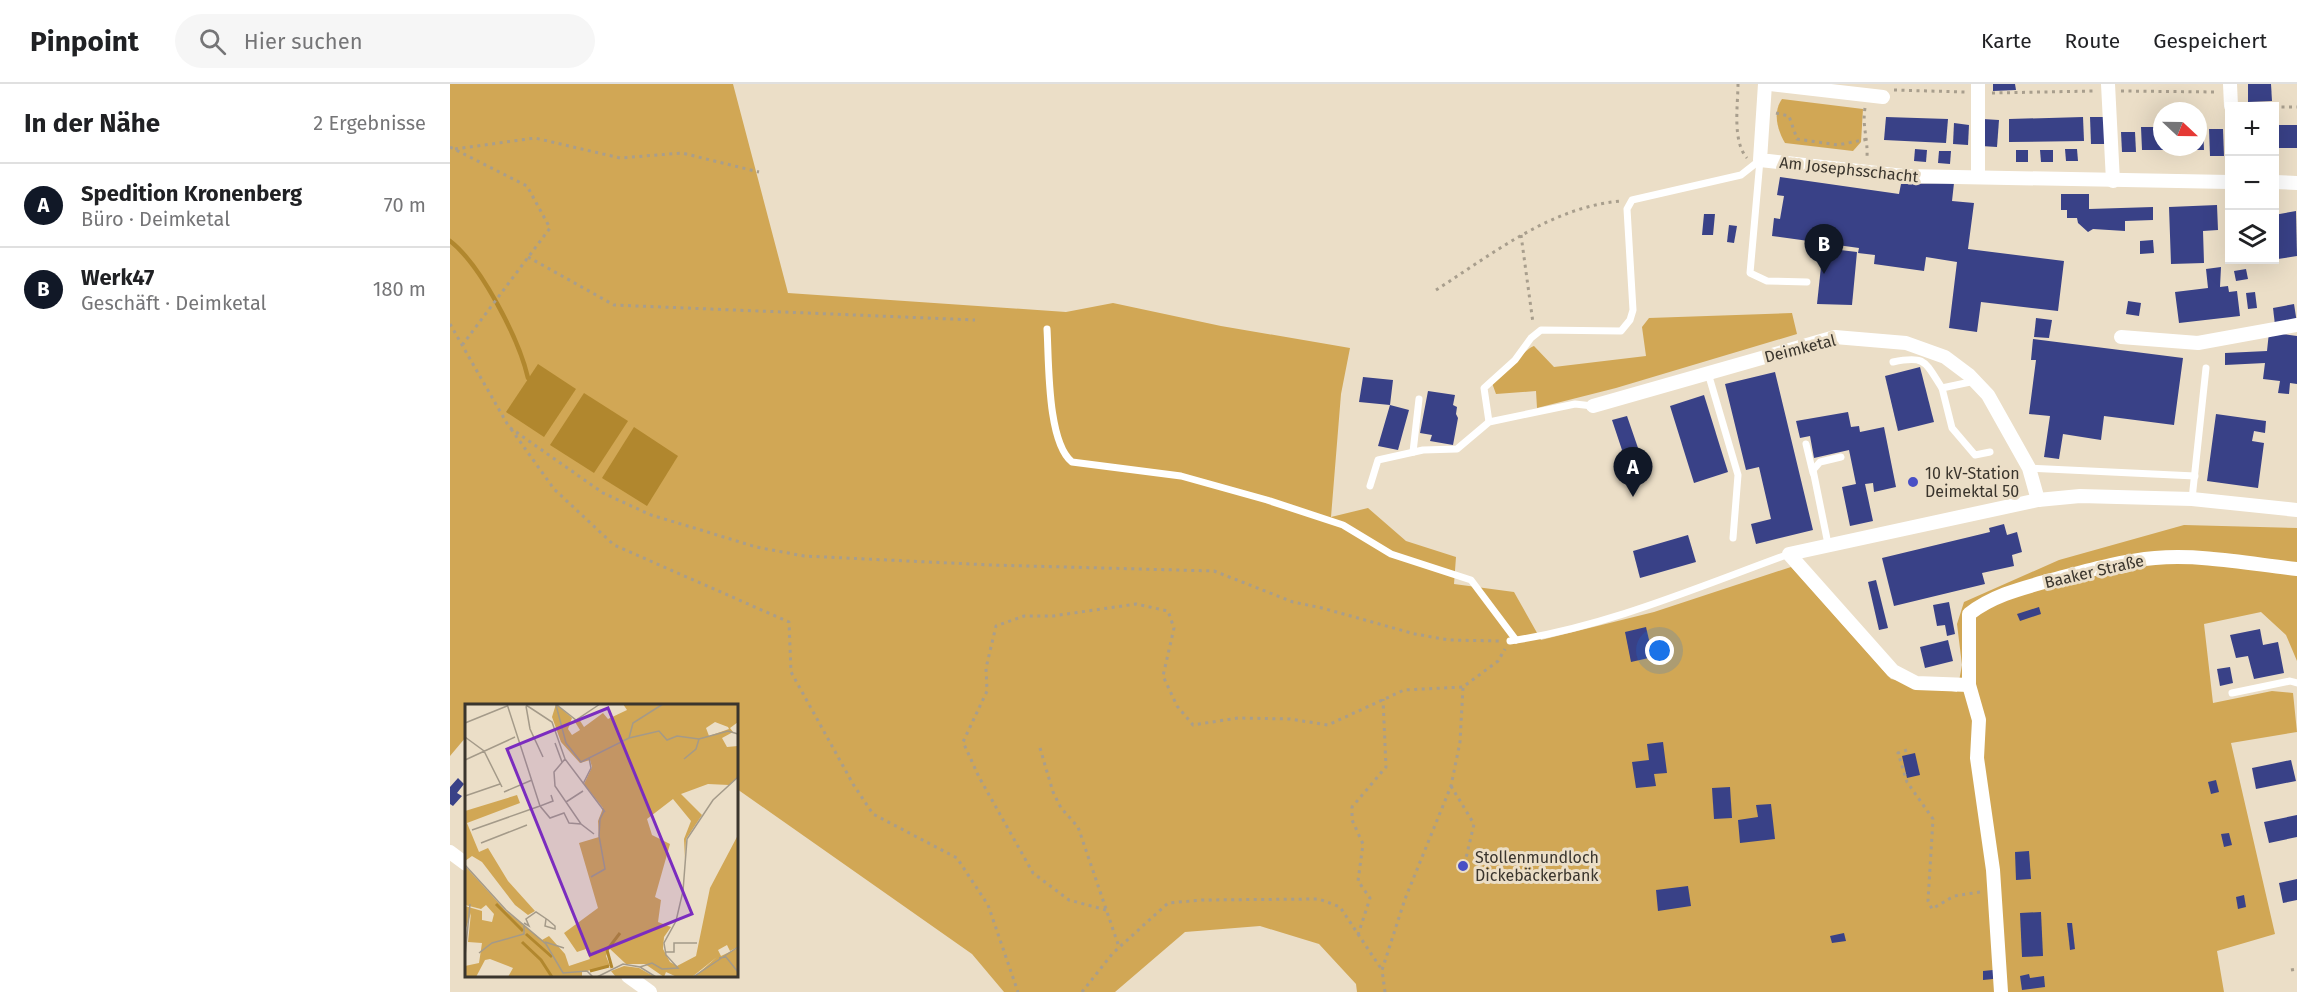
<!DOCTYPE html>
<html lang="de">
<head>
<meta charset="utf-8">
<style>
	:root { --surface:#fff; --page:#f6f6f6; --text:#202124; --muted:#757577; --line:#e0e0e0; --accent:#111827 }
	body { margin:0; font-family:"Fira Sans",sans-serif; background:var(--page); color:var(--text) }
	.controls { position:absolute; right:18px; top:18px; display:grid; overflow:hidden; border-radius:0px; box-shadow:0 6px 24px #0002 }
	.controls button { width:54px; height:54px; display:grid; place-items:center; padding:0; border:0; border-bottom:2px solid var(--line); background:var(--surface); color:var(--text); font:30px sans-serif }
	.compass { position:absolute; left:1703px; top:18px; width:54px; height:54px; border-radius:50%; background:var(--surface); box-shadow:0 6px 24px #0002; rotate:112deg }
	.you { position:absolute; left:1210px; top:567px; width:21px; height:21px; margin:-15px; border:4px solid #fff; border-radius:50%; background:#1a73e8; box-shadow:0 0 0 9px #1a73e833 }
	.badge { display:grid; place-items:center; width:39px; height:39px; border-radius:50%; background:var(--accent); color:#fff; font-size:20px; font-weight:700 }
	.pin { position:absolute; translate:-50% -50px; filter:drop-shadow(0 2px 3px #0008) }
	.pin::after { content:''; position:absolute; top:32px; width:21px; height:18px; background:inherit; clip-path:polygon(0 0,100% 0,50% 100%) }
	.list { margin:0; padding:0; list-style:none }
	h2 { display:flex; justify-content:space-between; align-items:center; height:78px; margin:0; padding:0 24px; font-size:26px }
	h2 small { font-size:20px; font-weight:400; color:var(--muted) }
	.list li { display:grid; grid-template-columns:39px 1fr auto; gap:18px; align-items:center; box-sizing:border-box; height:84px; padding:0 24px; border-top:2px solid var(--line) }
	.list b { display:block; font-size:22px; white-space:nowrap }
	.list p { margin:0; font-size:20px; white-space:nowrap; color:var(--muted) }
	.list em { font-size:20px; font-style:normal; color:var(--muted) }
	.icon { flex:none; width:33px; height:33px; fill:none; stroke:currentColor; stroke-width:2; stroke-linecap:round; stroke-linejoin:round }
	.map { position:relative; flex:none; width:1847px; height:908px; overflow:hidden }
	header { display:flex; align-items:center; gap:36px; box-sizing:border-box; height:84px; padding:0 30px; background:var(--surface); border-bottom:2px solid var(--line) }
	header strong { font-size:28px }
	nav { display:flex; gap:33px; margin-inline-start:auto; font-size:21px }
	.search { width:420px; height:54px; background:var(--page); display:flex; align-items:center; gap:15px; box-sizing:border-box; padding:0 21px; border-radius:33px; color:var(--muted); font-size:22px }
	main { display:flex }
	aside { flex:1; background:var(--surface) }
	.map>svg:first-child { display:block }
	.green { fill:#d1a755 }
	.water { fill:#b1872e }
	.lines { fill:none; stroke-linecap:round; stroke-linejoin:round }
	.stream { stroke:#b1872e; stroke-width:4.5 }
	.building { fill:#394187 }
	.path { stroke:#a89e8d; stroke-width:3; stroke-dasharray:3 4.5; stroke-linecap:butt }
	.lane { stroke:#fff; stroke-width:7 }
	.street { stroke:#fff; stroke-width:14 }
	.poi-dot { fill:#484fc5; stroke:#ebdec7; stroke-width:2 }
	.labels { text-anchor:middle; stroke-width:6; stroke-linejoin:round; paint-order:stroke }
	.street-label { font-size:16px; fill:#3a352d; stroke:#ebdec7 }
	.poi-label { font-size:16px; fill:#3a352d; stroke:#ebdec7; text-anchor:start }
	.inset-river { fill:none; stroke:#b1872e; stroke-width:3 }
	.inset-road { fill:none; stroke:#a49a89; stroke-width:1.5 }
	.view { fill:#7b2cbf; fill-opacity:0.15; stroke:#7b2cbf; stroke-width:3 }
	.inset-edge { fill:none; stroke:#3a352d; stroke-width:3 }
</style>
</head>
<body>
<header>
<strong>Pinpoint</strong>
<div class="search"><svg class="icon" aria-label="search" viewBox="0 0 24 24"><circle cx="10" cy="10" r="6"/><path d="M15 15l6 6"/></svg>Hier suchen</div>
<nav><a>Karte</a><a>Route</a><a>Gespeichert</a></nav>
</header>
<main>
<aside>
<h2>In der Nähe<small>2 Ergebnisse</small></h2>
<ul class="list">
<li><span class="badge">A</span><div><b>Spedition Kronenberg</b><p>Büro · Deimketal</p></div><em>70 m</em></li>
<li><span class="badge">B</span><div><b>Werk47</b><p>Geschäft · Deimketal</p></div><em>180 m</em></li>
</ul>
</aside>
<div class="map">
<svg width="1847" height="908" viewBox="0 0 1847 908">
	<rect width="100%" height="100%" fill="#ebdec7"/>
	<g class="green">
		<polygon points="0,0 283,0 338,209 616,228 663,219 771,242 900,264 891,310 881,433 918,424 956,457 1006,473 1004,500 1064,508 1091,556 1204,528 1341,483 1441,595 1507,608 1512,581 1507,540 1514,518 1609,476 1734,441 1847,444 1847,577 1836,551 1811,528 1754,540 1763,619 1822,607 1843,609 1847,648 1781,659 1825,850 1767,867 1774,908 907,908 906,900 869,860 810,842 735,848 665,908 554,908 522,870 287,705 286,622 16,622 16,653 0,672"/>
		<path d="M1332,15L1413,25L1411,58L1403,67L1335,59C1328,47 1322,29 1332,15Z"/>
		<path d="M1342,229L1347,250L1166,304L1087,324L1086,307L1046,310L1042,299C1050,292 1078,263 1084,262L1104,283L1196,272L1192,243L1199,234Z"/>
	</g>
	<g class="water">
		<polygon points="88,280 126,305 94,353 56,328"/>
		<polygon points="134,309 178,337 144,389 100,361"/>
		<polygon points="184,343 228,372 197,422 152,394"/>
	</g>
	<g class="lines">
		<path class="stream" d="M0,157C31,181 69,255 78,294"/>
	</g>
	<g class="building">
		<polygon points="1543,0 1565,0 1566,6 1543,7"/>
		<polygon points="1798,0 1821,0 1822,17 1798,18"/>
		<polygon points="1436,33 1498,35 1496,59 1434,56"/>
		<polygon points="1633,33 1634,57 1559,58 1559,35"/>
		<polygon points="1640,33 1654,33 1655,60 1641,60"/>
		<polygon points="1533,35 1549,36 1547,63 1531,62"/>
		<polygon points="1504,39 1519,41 1518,61 1503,60"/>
		<rect x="1824" y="41" width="23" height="23"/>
		<polygon points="1748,42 1753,42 1754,66 1692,66 1691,43 1712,43 1712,63 1748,63"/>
		<polygon points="1759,45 1773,45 1774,72 1760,72"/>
		<polygon points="1671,48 1685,48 1686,68 1672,68"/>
		<polygon points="1465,65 1477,66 1476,78 1464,77"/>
		<polygon points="1615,65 1627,65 1628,77 1616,77"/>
		<rect x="1566" y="66" width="12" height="12"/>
		<polygon points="1590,66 1603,66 1603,78 1591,78"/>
		<polygon points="1489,67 1501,67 1500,80 1488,79"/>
		<polygon points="1330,93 1449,110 1451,100 1504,99 1502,117 1524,119 1518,165 1614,177 1608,227 1531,218 1527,248 1499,244 1507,178 1476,173 1474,187 1424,180 1425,171 1408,169 1409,164 1322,152 1324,134 1330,135 1334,112 1327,111"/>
		<polygon points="1611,110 1639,110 1639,125 1703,123 1703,136 1675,137 1675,147 1643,145 1638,148 1628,139 1627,134 1617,134 1617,126 1611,126"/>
		<polygon points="1767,121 1768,146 1753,147 1754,179 1721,180 1719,123"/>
		<polygon points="1846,127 1847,172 1828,175 1824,131"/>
		<polygon points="1254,130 1265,130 1263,151 1252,151"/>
		<polygon points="1279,141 1287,142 1284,159 1277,158"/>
		<polygon points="1703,156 1704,169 1690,170 1690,157"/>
		<polygon points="1373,164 1407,168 1402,221 1367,220"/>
		<polygon points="1771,183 1770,203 1778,202 1779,208 1787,207 1790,232 1729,239 1725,208 1758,204 1756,185"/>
		<polygon points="1796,185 1798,195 1786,197 1784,187"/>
		<polygon points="1805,208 1807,224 1798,225 1796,209"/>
		<polygon points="1678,217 1691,219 1689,232 1676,230"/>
		<polygon points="1844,220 1847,239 1825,241 1823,224"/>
		<polygon points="1586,234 1602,236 1599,254 1584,253"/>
		<polygon points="1819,248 1847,252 1847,300 1840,299 1839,310 1828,309 1830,297 1813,295 1815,279 1775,281 1775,269 1817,267"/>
		<polygon points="1583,255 1733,274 1724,341 1654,332 1651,356 1613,350 1609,375 1594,373 1600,332 1579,330 1586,276 1581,276"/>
		<polygon points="1470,283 1484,338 1448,347 1435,292"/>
		<polygon points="1325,288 1363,446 1306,460 1301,440 1321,435 1309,383 1296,386 1275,300"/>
		<polygon points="913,293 943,296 940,321 959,326 948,366 928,362 940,321 909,318"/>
		<polygon points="978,307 1005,311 1003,321 1007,323 1006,330 1008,334 1003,361 980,357 982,351 970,349"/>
		<polygon points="1254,311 1278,388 1244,399 1220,322"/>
		<polygon points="1398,328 1401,343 1409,342 1410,348 1434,343 1446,403 1424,408 1423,399 1415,400 1423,437 1400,442 1392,403 1406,400 1399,366 1364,374 1360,352 1350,354 1346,337"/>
		<polygon points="1766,330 1816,337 1815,349 1804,347 1802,357 1814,359 1808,404 1757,397"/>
		<polygon points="1177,332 1188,364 1173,369 1162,336"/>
		<polygon points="1554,440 1557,451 1567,448 1572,468 1562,471 1564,482 1532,489 1535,500 1444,522 1432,474 1540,448 1539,444"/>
		<polygon points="1238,451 1246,478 1190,494 1183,467"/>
		<polygon points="1426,496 1438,544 1429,546 1418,498"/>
		<polygon points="1499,518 1505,550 1497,552 1495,541 1487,542 1483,521"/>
		<polygon points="1589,523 1591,530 1570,537 1567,530"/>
		<polygon points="1196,543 1203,573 1181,578 1175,548"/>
		<polygon points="1810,545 1813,561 1828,558 1834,589 1804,595 1798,572 1786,574 1780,551"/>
		<polygon points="1498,556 1503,577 1475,584 1470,563"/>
		<polygon points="1780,583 1783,599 1770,602 1767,585"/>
		<polygon points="1213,658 1217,689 1204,690 1206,702 1186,704 1182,678 1199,676 1197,660"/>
		<polygon points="1465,669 1470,691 1457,694 1452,672"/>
		<polygon points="1841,676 1846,697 1806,705 1802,684"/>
		<polygon points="8,694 14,700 7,709 12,712 3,722 0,720 0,703"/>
		<polygon points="1766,696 1769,708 1761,710 1758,698"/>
		<polygon points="1280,703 1282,734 1264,735 1262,704"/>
		<polygon points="1321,720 1325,755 1290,759 1288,736 1308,733 1306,721"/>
		<polygon points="1847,731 1847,753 1819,759 1814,738"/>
		<polygon points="1779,749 1782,761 1774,763 1771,750"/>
		<polygon points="1579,767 1581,795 1566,796 1565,768"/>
		<polygon points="1847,795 1847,816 1833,819 1829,799"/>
		<polygon points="1238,802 1241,822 1208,827 1206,806"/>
		<polygon points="1794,811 1796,823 1788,825 1786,813"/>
		<polygon points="1591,828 1593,872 1572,873 1570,829"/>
		<polygon points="1617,839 1622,839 1625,865 1620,866"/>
		<polygon points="1394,849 1396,857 1382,859 1380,852"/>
		<polygon points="1543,886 1543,895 1533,896 1533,887"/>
		<polygon points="1579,890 1580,894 1594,892 1595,903 1572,906 1570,892"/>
	</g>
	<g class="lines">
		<g class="path">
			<path d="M1288,0C1288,21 1282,57 1297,74"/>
			<polyline points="1444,6 1515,8"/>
			<polyline points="1671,7 1767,8"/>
			<polyline points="1542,9 1644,7"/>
			<polyline points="1824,23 1847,23"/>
			<path d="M1415,24C1412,42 1418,55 1417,73"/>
			<polyline points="1326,29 1339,32 1347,55 1388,61 1418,55"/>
			<polyline points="0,63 77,102 100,144 13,260"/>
			<polyline points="5,65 85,54 170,74 232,69 309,88"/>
			<polyline points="1071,151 1083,239"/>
			<polyline points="78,173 164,221 525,236"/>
			<path d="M986,206C1044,169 1101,123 1171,117"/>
			<polyline points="0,240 59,343 153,409 201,431 251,446 306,463 354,472 541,481 764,487 843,518 872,524 965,550 999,556 1051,557"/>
			<polyline points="61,345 104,405 164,461 339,538 341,588 403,700 423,730 507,774 538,821 568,908"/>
			<polyline points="590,664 603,708 611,724 628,743 669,863"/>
			<polyline points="1457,666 1448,669 1457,698 1483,735 1478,817 1482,825 1504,812 1530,808"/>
			<polyline points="1001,702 1024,740 1016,774"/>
			<polyline points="656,826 619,816 583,789 529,693 513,658 537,607 536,584 546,542 574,532 603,532 686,520 718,527 724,544 713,592 727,622 743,641 788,634 840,635 878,641 954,606 1013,603"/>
			<polyline points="908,851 920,814 908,797 913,760 902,736 902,723 936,683 933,615"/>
			<polyline points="1841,886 1847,885"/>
			<polyline points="632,908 663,869 718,819 752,816 869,815 890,823 932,886"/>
			<polyline points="935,908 932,886 955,815 1001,702 1010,658 1013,603 1048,577 1055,565"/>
		</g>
		<g class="lane">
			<polyline points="1310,76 1300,189 1317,197 1357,198"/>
			<path d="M597,245C599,277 597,358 622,378L731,392L817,416L893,441L941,470L1021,496L1066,556"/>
			<path d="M1443,278C1476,271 1475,278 1492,304L1525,297"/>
			<polyline points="1258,289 1288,391 1283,454"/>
			<polyline points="1492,304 1502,344 1525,371 1540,368"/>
			<polyline points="1039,338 1034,304 1065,276 1081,254 1091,246 1171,247 1180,236 1183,226 1177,125 1182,116 1291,91 1310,76"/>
			<polyline points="1356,360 1363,389"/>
			<polyline points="963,368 969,315"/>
			<polyline points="1579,384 1745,392"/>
			<polyline points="920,402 928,376 973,366 1007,365 1039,338 1125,320 1143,322"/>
			<polyline points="1742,415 1756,284"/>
			<polyline points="1378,460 1363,386 1370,378 1391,373"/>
			<path d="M1060,557C1156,543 1248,503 1339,470"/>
			<polyline points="1782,609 1840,597 1847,599"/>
		</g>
		<g class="street">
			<polyline points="1315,0 1310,76 1454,92 1780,98"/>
			<polyline points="1320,0 1433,13"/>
			<polyline points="1658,0 1663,97"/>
			<polyline points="1780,0 1781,22"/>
			<polyline points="1528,92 1528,0"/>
			<polyline points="1824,98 1847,99"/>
			<polyline points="1671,253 1748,259 1847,241"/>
			<polyline points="1143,322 1385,253 1456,259 1495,273 1519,291 1538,311 1579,384 1588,416"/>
			<polyline points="1519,601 1466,599 1443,587 1339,470 1588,416 1630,412 1742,415 1847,426"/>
			<polyline points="0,768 16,780"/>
			<polyline points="178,892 200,908"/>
			<path d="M1551,908L1543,786L1527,674L1529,636L1519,601V530C1542,512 1569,505 1598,497C1633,488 1669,477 1705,474C1752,470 1801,480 1847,485"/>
		</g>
	</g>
	<g class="poi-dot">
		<circle cx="1463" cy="398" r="6"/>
		<circle cx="1013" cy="782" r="6"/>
	</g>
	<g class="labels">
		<g class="street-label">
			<text transform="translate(1399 85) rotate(6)" y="6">Am Josephsschacht</text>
			<text transform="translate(1350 264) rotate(-14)" y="6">Deimketal</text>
			<text transform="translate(1644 487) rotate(-13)" y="6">Baaker Straße</text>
		</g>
		<g class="poi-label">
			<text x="1475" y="395">10 kV-Station<tspan x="1475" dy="18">Deimektal 50</tspan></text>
			<text x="1025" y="779">Stollenmundloch<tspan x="1025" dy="18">Dickebäckerbank</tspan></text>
		</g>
	</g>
	<g transform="translate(15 620)">
		<rect width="273" height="273" fill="#ebdec7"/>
		<path d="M91,0L107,14L103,25L107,31L115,26L110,18L114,15L119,23L138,9L143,15L162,6L158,0H273V18L265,24L268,28L257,34L262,43L273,42V73L264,81L243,80L216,90L237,111L221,135L220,155L219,135L226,117L208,95L182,115L187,131L205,140L190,193L196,196L193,218L206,223L199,233L198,245L205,258L212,262L231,252L245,184L273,131V243L265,247L262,241L253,246L256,252L273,244V273H229L252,253L227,273H212L201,268L199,273L180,260H161L144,244L141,252L145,262L117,268V273H43L48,264L25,255L20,256L11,273H0V262L14,259L17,239L3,238L6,209L0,227V202L17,207V216L27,218L29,210L21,201L16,205L0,201V162L41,207L77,236L84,232L100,250L104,262L125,255L121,245L112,248L99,229L133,204L114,139L134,133L133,117L138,104L119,80L127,63L125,56L115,59L96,38L87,13ZM250,18L263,23L264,25L244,32L241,24ZM52,91L55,99L2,119L14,148L23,144L43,177L70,207L63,211L50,201L17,158L7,152L0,157V107ZM159,262L174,264L190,273H151L146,267Z" fill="#d1a755" fill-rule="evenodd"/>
		<path class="inset-river" d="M31,200L58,227M61,230L87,253M57,238L76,256L87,273M147,264L142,246L155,229M125,267L144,262"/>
		<path class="inset-road" d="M61,1L87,18L100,55L140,108M91,1L101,39L116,58L164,34L194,27L202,36L212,32L234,35L263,27L273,30M92,1L111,16L135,0M61,2L65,25L78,53M0,19L42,2M0,33L19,47L37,83M164,34L168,19L198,0M90,39L97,58M100,55L89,68L90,82L116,120L129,130M219,55L231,45L234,35M0,56L50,33M118,80L126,64L124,54M39,88L67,76M86,91L88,97L75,102L85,114L99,109L104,119L116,120M0,92L35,80M101,98L118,87M7,126L75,102L42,0M16,139L62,121M0,161L41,206L81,240L98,269L122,267L128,273M126,173L140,165L134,132L135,115L139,107M59,219L64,222L61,215L71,208L83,216L90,222V225L80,222L81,215M80,238L99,244M200,248H209V239H232M14,249L27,239L59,230V222M0,252L5,200M254,254L261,253L273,268M175,263L187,259L197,265L213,264L201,251L199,239L211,217L218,187L222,135L248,96L273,73M132,273L158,260L175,263L191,273M228,273L273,243"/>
		<path class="view" d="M143,4L227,210L125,251L42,45Z"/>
		<rect width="273" height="273" class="inset-edge"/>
	</g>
</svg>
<div class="controls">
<button>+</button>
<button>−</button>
<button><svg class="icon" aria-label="layers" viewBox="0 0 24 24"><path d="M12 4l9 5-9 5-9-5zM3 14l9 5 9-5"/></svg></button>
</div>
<svg class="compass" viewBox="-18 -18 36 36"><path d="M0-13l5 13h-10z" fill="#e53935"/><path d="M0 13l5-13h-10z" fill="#757577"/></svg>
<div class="you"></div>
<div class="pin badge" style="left:1183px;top:413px">A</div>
<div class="pin badge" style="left:1374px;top:190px">B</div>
</div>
</main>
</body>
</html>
